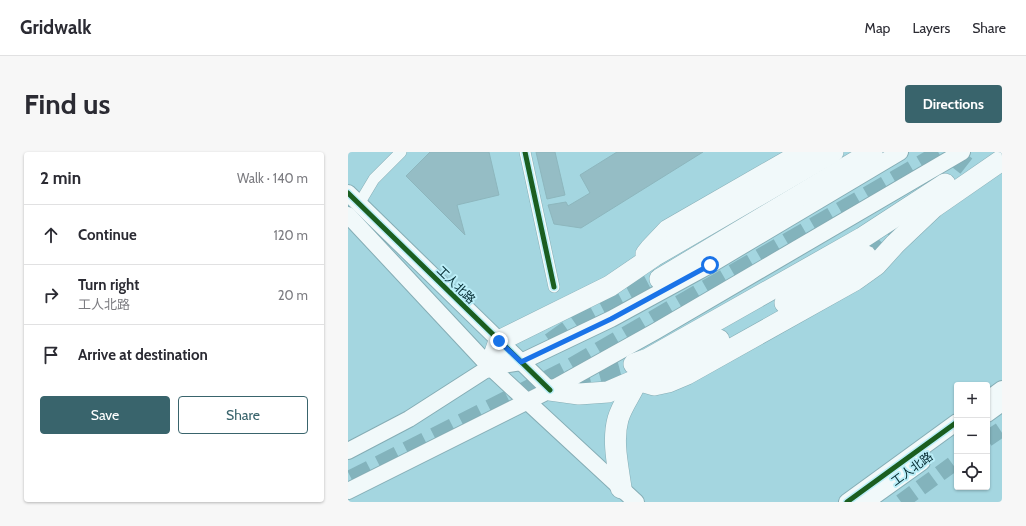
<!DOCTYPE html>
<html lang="en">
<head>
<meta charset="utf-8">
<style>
	:root { --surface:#fff; --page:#f7f7f7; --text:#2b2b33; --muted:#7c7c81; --line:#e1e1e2; --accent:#39646c }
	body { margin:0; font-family:Cabin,"Noto Sans SC",sans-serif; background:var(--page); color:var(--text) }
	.controls { position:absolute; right:12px; bottom:12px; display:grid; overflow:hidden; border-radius:4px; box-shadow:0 1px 3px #0004 }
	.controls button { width:36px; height:36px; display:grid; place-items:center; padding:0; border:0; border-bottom:1px solid var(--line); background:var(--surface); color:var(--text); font:20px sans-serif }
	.stop { position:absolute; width:12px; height:12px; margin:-9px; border:3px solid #1a73e8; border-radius:50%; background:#fff }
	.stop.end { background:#1a73e8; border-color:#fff; box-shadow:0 1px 4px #0008 }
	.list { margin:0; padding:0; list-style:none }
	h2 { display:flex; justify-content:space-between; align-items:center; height:52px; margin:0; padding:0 16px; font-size:17px }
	h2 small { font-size:13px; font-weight:400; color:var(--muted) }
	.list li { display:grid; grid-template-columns:26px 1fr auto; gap:12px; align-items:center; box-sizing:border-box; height:60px; padding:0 16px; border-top:1px solid var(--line) }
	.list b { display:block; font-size:15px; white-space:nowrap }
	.list p { margin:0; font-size:13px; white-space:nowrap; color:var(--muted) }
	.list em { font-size:13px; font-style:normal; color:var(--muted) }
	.actions { display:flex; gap:8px; padding:12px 16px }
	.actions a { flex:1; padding:9px 0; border:1px solid var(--accent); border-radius:4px; text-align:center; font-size:14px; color:var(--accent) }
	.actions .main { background:var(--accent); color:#fff }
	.icon { flex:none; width:22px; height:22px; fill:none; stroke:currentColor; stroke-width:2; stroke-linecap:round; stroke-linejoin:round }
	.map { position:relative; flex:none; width:654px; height:350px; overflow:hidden; border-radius:4px }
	header { display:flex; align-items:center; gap:24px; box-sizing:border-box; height:56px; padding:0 20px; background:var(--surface); border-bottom:1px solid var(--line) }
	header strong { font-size:19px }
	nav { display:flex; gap:22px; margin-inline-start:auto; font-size:14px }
	.intro { display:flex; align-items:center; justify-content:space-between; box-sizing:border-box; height:96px; padding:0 24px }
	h1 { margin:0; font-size:28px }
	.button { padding:10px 18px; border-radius:4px; background:var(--accent); color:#fff; font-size:14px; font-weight:700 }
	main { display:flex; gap:24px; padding:0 24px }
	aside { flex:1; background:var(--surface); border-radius:4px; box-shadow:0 1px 3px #0004 }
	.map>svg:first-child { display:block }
	.building { fill:#95bdc5; stroke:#8db6bd }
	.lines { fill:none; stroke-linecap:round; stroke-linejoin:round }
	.secondary-tunnel { stroke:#83b3bc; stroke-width:16; stroke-dasharray:16 8; stroke-linecap:butt }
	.highway-tunnel { stroke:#83b3bc; stroke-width:21; stroke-dasharray:21 10; stroke-linecap:butt }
	.street-casing { stroke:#85adb5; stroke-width:12 }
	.secondary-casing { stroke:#85adb5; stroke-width:18 }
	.highway-casing { stroke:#85adb5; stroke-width:22 }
	.street { stroke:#f1f9fa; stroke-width:11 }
	.secondary { stroke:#f1f9fa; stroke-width:16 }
	.highway { stroke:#f1f9fa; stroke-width:21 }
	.cycleway-casing { stroke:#bbeef8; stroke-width:8 }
	.cycleway { stroke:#1b5e20; stroke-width:5 }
	.route { stroke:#1a73e8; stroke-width:5 }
	.labels { text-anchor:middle; stroke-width:4; stroke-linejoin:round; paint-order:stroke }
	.street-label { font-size:12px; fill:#00272d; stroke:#bbeef8 }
</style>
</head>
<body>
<header>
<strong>Gridwalk</strong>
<nav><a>Map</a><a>Layers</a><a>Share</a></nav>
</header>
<div class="intro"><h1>Find us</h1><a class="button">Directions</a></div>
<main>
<aside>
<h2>2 min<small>Walk · 140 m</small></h2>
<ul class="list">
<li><svg class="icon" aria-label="ahead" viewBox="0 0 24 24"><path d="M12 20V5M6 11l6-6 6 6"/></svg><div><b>Continue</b></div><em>120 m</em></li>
<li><svg class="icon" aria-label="right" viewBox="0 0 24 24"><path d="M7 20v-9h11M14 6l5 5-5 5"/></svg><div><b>Turn right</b><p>工人北路</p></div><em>20 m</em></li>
<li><svg class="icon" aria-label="arrive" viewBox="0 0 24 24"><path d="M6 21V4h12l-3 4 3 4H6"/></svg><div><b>Arrive at destination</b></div></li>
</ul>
<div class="actions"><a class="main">Save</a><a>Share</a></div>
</aside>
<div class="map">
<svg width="654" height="350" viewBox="0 0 654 350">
	<rect width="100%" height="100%" fill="#a4d6e0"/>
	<g class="building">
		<polygon points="82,0 141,0 151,43 109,53 117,83 58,24"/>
		<polygon points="188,0 207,0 217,43 199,47"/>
		<polygon points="269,0 355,0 233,76 206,72 200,53 218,50 220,54 242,41 232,23"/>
	</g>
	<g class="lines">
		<g class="secondary-tunnel">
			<polyline points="639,287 654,277"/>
			<polyline points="553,350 609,309"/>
		</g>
		<g class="highway-tunnel">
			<polyline points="518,104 530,95 595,27 616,0"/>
			<polyline points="203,191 243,163 312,127"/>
			<polyline points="221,229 286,212"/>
			<polyline points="4,328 221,218 597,0"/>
		</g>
		<g class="street-casing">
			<g id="street">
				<polyline points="177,0 206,135"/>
				<polyline points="11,52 26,27 53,0"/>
			</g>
		</g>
		<g class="secondary-casing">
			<g id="secondary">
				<polyline points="0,41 202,238"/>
				<polyline points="0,63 142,215 288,350"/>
				<polyline points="639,248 654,237"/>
				<polyline points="639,262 654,251"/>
				<polyline points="0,299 61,267 142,215 173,210 263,167 362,113 552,0"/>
				<polyline points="0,339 202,238 308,179 614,0"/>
				<polyline points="499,350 609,270"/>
				<polyline points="518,350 574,310"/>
			</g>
		</g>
		<g class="highway-casing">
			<g id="highway">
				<polyline points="298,102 302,97 320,78 456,0"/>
				<polyline points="312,127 524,0"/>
				<polyline points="437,151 518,104"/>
				<polyline points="286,212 300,207 514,86 597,32"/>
				<polyline points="142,215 151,189 262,134 306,104 485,0"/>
				<polyline points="202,238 231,242 260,240 318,215 371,188"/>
				<path d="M273,336C270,314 264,289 270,267C274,253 284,241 289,228L306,233L320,230L339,222L507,128L528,113L547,92L586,55L654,8"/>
			</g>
		</g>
		<use href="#street" class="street"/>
		<use href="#secondary" class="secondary"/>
		<use href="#highway" class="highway"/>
		<g class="cycleway-casing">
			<g id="cycleway">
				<polyline points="177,0 206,135"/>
				<polyline points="0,41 202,238"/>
				<polyline points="499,350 609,270"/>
			</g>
		</g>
		<use href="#cycleway" class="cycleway"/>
	</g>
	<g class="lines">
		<polyline class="route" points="151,189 173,210 263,167 362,113"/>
	</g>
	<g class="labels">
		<g class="street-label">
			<text transform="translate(108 133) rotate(44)" y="4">工人北路</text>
			<text transform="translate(564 317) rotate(-36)" y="4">工人北路</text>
		</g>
	</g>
</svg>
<div class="controls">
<button>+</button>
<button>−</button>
<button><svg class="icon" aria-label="locate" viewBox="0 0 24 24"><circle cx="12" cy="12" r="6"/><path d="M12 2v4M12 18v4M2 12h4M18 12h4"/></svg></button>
</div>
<div class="stop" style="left:362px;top:113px"></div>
<div class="stop end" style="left:151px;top:189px"></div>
</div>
</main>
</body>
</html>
